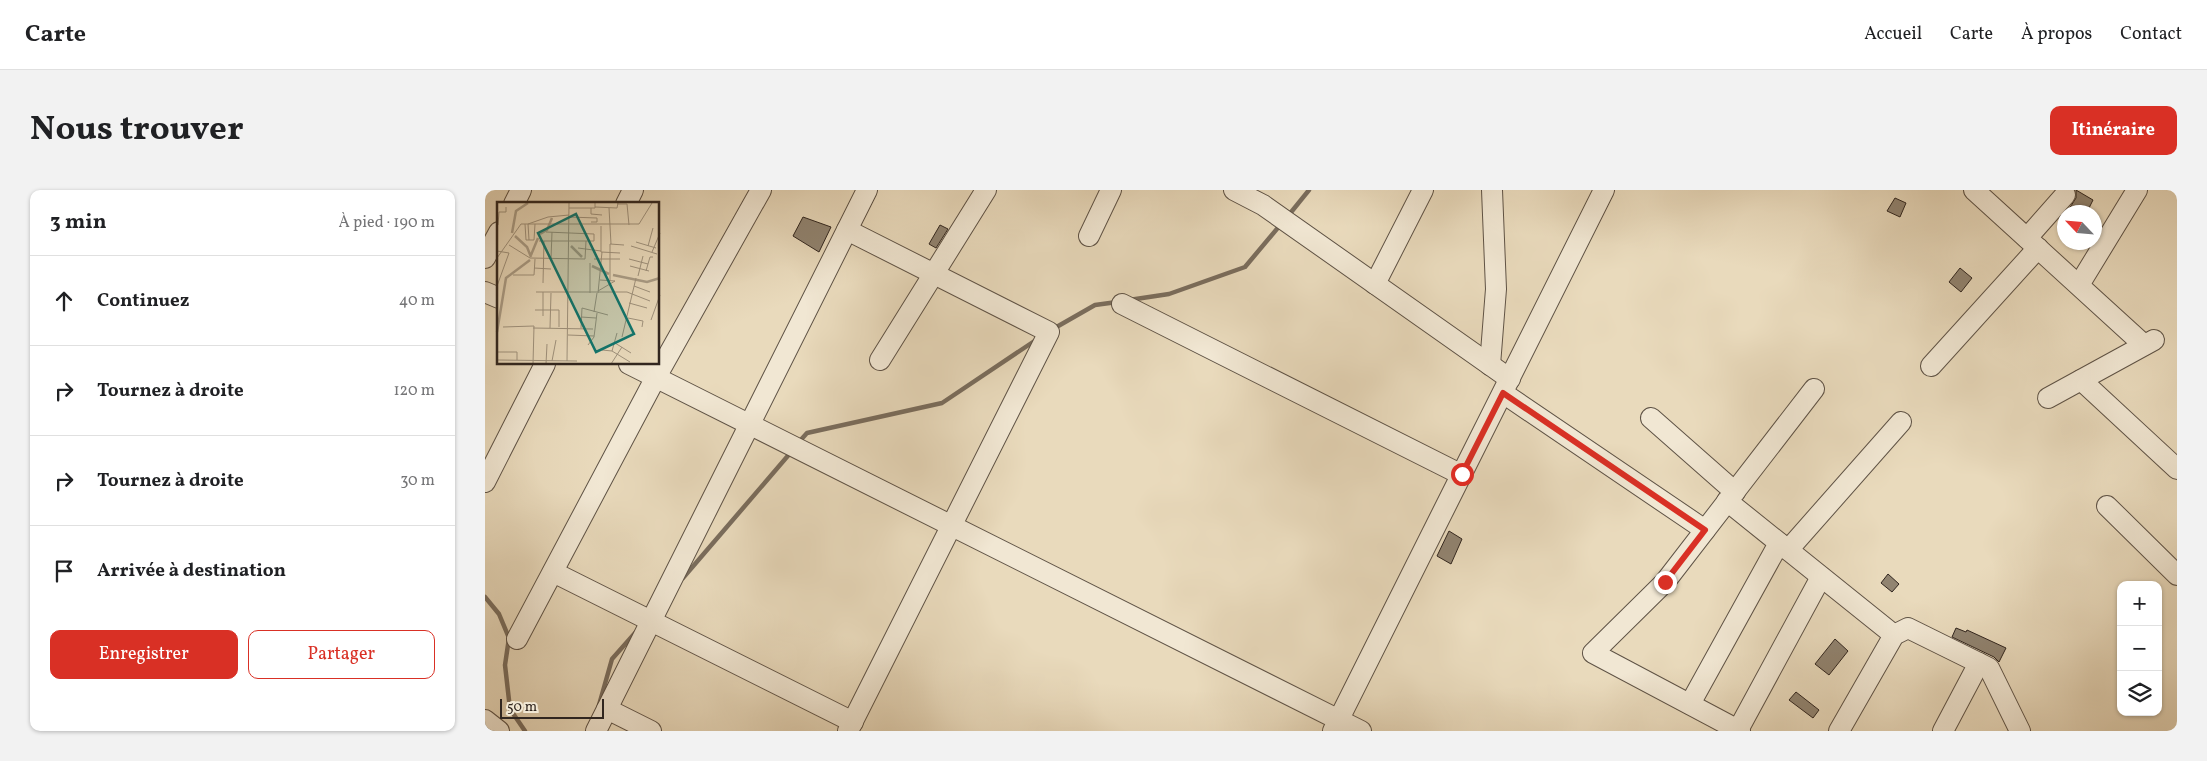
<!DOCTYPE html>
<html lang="fr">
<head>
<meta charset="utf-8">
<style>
	:root { --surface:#fff; --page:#f2f2f2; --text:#202124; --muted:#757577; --line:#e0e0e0; --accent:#d93025 }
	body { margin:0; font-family:Vollkorn,serif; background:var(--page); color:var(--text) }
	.controls { position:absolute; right:15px; bottom:15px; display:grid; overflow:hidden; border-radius:10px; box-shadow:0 1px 4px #0004 }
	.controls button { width:45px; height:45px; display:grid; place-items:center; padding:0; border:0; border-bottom:1px solid var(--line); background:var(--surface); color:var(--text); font:25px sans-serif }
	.compass { position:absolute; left:1572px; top:15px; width:45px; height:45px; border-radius:50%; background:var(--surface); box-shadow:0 1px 4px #0004; rotate:296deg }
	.scale { position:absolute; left:15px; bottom:12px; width:104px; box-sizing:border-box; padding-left:5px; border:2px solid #31261f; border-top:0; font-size:14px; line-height:18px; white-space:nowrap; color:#31261f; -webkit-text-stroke:4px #f1e7d3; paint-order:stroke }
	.stop { position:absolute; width:15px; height:15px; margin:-11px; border:4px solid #d93025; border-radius:50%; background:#fff }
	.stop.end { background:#d93025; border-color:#fff; box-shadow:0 1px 5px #0008 }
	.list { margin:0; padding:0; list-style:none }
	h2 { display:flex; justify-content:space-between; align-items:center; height:65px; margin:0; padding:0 20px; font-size:21px }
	h2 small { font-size:16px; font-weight:400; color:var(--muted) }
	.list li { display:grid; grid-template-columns:32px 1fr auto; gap:15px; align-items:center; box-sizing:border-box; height:90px; padding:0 20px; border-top:1px solid var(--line) }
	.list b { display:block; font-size:19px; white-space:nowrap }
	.list em { font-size:16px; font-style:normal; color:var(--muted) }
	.actions { display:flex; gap:10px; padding:15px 20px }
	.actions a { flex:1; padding:11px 0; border:1px solid var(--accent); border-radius:10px; text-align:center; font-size:18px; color:var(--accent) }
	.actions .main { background:var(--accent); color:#fff }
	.icon { flex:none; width:28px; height:28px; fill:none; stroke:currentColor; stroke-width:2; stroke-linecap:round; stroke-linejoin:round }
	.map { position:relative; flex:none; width:1692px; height:541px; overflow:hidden; border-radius:10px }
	header { display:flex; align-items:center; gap:30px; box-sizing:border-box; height:70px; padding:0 25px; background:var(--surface); border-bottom:1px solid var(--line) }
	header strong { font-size:24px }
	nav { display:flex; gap:28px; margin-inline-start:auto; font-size:18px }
	.intro { display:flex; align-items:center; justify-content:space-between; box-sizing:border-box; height:120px; padding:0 30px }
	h1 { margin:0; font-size:35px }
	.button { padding:12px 22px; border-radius:10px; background:var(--accent); color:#fff; font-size:18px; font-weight:700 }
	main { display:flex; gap:30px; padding:0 30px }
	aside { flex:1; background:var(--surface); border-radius:10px; box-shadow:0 1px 4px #0004 }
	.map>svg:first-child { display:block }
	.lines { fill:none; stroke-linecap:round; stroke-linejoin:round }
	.stream { stroke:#7a6d5d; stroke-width:4.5 }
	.building { fill:#918471; stroke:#31261f }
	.minor-casing { stroke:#5f5346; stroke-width:22 }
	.minor { stroke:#f1e7d3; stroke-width:20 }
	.route { stroke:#d93025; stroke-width:6 }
	.inset-river { fill:none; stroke:#aa9d87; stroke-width:2.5 }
	.inset-road { fill:none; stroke:#9f927d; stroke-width:1 }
	.view { fill:#0f766e; fill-opacity:0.15; stroke:#0f766e; stroke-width:2.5 }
	.inset-edge { fill:none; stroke:#31261f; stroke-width:2.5 }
</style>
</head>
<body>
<header>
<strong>Carte</strong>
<nav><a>Accueil</a><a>Carte</a><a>À propos</a><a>Contact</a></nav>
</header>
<div class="intro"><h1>Nous trouver</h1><a class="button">Itinéraire</a></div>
<main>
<aside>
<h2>3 min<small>À pied · 190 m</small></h2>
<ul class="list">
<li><svg class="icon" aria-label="ahead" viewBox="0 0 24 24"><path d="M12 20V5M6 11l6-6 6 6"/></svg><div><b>Continuez</b></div><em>40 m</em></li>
<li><svg class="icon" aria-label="right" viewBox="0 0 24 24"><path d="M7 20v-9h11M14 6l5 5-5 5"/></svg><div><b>Tournez à droite</b></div><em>120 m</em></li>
<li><svg class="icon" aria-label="right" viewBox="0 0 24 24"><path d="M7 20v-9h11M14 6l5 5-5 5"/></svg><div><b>Tournez à droite</b></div><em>30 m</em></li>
<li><svg class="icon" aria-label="arrive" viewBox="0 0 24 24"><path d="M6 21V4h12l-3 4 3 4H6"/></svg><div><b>Arrivée à destination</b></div></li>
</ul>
<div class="actions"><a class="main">Enregistrer</a><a>Partager</a></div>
</aside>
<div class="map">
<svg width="1692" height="541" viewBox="0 0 1692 541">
	<rect width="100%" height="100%" fill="#e9dabc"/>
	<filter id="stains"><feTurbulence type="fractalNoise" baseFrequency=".004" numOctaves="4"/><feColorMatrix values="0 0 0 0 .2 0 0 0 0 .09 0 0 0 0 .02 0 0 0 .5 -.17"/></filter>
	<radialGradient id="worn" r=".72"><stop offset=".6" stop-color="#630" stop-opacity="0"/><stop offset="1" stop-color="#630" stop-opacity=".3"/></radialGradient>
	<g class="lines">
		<g class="stream">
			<polyline points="803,26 824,0"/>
			<polyline points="644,110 684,104 760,77 796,34"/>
			<polyline points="568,139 610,115 632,112"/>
			<polyline points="313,253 322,243 457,213 551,150"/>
			<polyline points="198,388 307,261"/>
			<polyline points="0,407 14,424 24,448 20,475 25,519 40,541"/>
			<polyline points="114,515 127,469 150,443"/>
		</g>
	</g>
	<g class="building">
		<polygon points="1591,0 1608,10 1602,22 1589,22 1584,19 1591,8"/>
		<polygon points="1410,8 1421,13 1415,27 1402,21"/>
		<polygon points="318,27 346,37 334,62 308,46"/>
		<polygon points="455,35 463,39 451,58 444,54"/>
		<polygon points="1475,78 1487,88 1476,102 1464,92"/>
		<polygon points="964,341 977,349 966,374 952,366"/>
		<polygon points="1403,384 1414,394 1407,402 1396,393"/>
		<polygon points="1471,438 1481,442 1482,440 1521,458 1514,472 1509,467 1467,447"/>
		<polygon points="1350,449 1363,461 1344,485 1330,474"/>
		<polygon points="1311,502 1334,520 1328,528 1304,510"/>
	</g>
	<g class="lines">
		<g class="minor-casing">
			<g id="minor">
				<polyline points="749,0 778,15 1025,189"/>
				<polyline points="1489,0 1659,155"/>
				<polyline points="29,14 36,0"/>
				<polyline points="141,14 148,0"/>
				<polyline points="362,40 564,142 363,541"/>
				<polyline points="604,46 626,0"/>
				<polyline points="1542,48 1580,5"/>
				<polyline points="0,68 14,42"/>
				<polyline points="890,94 938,0"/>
				<polyline points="1594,95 1652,0"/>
				<polyline points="0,102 14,108"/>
				<polyline points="637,114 977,285"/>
				<polyline points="395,170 501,0"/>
				<polyline points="144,174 876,541"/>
				<polyline points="1005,175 1011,99 1007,0"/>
				<polyline points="1446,176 1553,58"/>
				<polyline points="1596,190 1692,279"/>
				<polyline points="1018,203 1220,340"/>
				<polyline points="1563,208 1669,150"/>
				<polyline points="1166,228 1250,302"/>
				<polyline points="0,292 60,174"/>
				<polyline points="1242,311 1409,445"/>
				<polyline points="1622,316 1692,385"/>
				<polyline points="1303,360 1416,232"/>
				<polyline points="68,382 368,532"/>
				<polyline points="32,449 171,187 276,0"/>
				<polyline points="1205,514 1294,353"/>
				<polyline points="122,519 166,541"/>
				<polyline points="0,530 14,541"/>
				<polyline points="1253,540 1336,387"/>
				<polyline points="111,541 382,0"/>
				<polyline points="848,541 1119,0"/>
				<polyline points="1255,541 1108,463 1180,392 1329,199"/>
				<polyline points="1354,541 1409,445 1423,438 1504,478 1535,541"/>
				<polyline points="1458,541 1494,473"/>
			</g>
		</g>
		<use href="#minor" class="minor"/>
	</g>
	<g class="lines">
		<polyline class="route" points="977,284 1018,203 1220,340 1180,392"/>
	</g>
	<g transform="translate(12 12)">
		<rect width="162" height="162" fill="#e9dabc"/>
		<path class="inset-river" d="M15,31L19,9L31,1M43,32L50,28L55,16M18,34L30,45L34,55M74,44L85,55M34,53L41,36M95,64L112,72M116,73L150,80L163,76M0,130L9,76L33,58"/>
		<path class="inset-road" d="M120,2H130L132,23M98,5L120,6L121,1M72,6H98V1M94,6V12L105,13M112,6L114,42M72,15L100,16V20H94M28,22L29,38H37L38,22M1,23L2,10H9V5M104,24V50L123,51M32,38L31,22L51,15L72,13M42,39H97V32L49,30M139,40L159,46M12,43L33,56L88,57L89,39M134,44L160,52M151,44L156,26M81,46L104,49M0,49L12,51L0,84M155,50L163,31M0,56L24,22H142L155,1M54,57L55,30M97,57H123M132,57L151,62M133,64L152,69M37,66L54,67M149,69L153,55H156M16,73H37L38,57M141,74L146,54M113,79V42L127,43M46,81L47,39M137,84L153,90M101,89L118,79L103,78M39,90H130L153,99M93,91V61M101,91L105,50M132,101L150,106M38,108H62V125M97,110L100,91M46,114V90M84,115L99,116M131,116L146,119L145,125M154,118L163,93M6,125L37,124L36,162M36,126L96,127M53,126L54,91M84,126L85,106L111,113M71,133L97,134M125,135L139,76M118,141L134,151M91,143L97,135L100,111M105,148L115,149L133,160M115,149L120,131M0,150H20V158M1,158L80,159M55,159L59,138M70,159L72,1M49,162L50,142M114,162L125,145"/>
		<path class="view" d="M79,12L137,132L99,150L41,31Z"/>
		<rect width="162" height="162" class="inset-edge"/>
	</g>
	<rect width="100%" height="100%" filter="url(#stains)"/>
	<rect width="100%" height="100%" fill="url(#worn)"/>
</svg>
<div class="controls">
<button>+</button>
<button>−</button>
<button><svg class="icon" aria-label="layers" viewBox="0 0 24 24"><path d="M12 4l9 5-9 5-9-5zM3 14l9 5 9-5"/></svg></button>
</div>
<svg class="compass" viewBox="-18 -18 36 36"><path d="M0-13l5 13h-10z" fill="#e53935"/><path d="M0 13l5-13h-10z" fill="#757577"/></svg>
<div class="scale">50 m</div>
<div class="stop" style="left:977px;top:284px"></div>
<div class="stop end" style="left:1180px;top:392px"></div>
</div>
</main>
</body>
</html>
